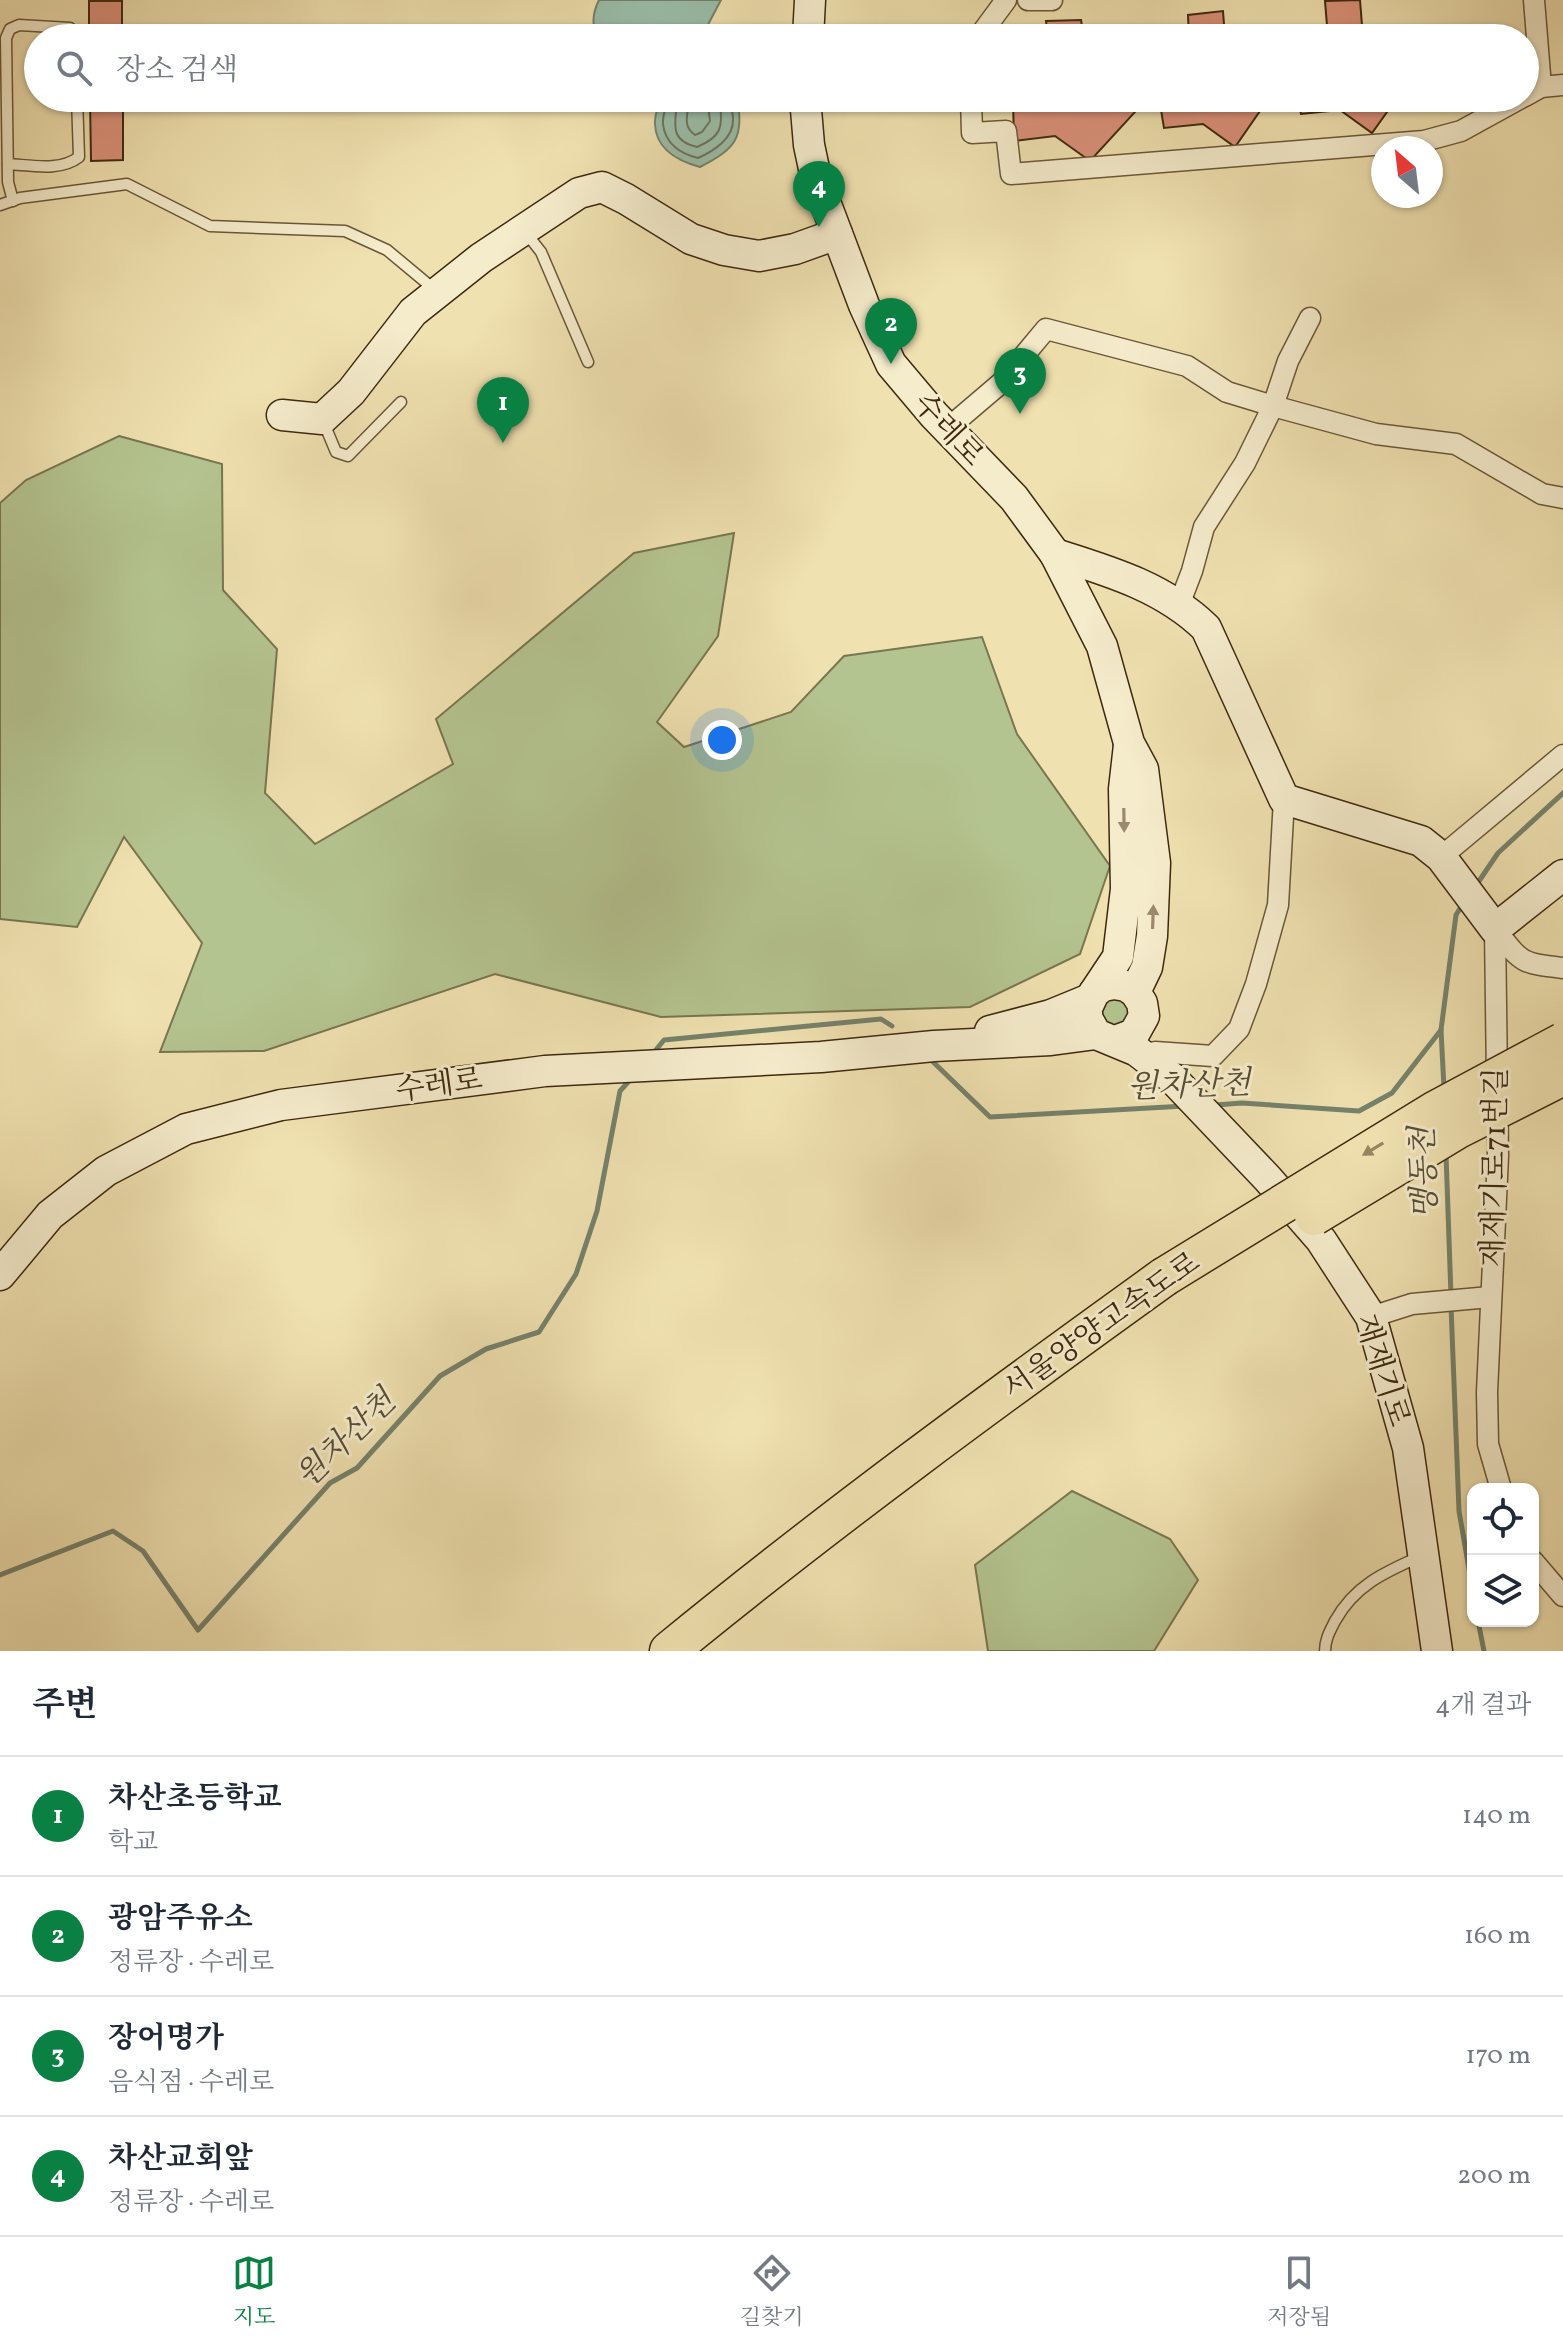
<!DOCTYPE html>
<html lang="ko">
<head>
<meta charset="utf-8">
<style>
	:root { --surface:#fff; --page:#f6f6f7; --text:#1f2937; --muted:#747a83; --line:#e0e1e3; --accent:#0b8043 }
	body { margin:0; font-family:Vollkorn,"Noto Serif KR",serif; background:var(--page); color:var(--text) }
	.controls { position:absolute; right:24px; bottom:24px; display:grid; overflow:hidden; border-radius:16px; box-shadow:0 2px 6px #0004 }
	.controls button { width:72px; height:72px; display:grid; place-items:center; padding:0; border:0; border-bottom:2px solid var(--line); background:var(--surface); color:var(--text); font:40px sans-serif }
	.compass { position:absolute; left:1371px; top:136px; width:72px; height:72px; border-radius:50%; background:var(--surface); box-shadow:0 2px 6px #0004; rotate:332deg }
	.you { position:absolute; left:722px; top:740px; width:28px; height:28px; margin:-20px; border:6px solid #fff; border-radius:50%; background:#1a73e8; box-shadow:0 0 0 12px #1a73e833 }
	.badge { display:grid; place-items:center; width:52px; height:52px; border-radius:50%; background:var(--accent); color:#fff; font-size:26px; font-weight:700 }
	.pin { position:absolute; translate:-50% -66px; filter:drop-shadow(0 2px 4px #0008) }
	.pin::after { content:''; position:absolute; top:42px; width:28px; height:24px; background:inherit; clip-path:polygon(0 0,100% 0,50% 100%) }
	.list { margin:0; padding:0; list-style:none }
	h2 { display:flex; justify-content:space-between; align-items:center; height:104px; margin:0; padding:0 32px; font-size:34px }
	h2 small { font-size:26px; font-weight:400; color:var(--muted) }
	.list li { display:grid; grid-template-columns:52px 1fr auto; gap:24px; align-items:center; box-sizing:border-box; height:120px; padding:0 32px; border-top:2px solid var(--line) }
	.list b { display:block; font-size:30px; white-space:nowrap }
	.list p { margin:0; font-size:26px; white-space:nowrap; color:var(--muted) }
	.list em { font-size:26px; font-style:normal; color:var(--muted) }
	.icon { flex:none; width:44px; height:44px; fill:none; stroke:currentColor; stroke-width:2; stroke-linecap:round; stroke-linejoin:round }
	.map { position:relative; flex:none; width:1563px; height:1651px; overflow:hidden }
	.search { position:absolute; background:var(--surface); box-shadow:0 2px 6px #0004; left:24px; right:24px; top:24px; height:88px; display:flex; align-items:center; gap:20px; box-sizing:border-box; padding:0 28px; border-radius:44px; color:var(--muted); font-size:30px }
	.sheet { height:584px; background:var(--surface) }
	nav { display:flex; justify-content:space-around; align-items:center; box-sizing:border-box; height:112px; border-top:2px solid var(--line); background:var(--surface); font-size:22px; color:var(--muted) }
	nav a { display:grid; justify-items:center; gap:4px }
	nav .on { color:var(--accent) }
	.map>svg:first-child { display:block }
	.green { fill:#b4c490; stroke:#797650; stroke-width:2 }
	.water { fill:#9abeaa; stroke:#75826c; stroke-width:2 }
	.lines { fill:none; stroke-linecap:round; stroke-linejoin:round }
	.shore { stroke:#6c745c; stroke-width:2 }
	.stream { stroke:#75826c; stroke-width:5 }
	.building { fill:#db9179; stroke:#3e290f; stroke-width:2 }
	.lane-casing { stroke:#6a5737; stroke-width:13 }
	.street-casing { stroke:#6a5737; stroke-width:23 }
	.secondary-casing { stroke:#3e290f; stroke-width:33 }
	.highway-casing { stroke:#3e290f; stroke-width:41 }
	.lane { stroke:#f5eccc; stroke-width:10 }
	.street { stroke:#f5eccc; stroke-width:20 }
	.secondary { stroke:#f5eccc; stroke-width:30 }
	.highway { stroke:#f0e1b0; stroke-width:38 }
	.highway-bridge-casing { stroke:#3e290f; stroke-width:41; stroke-linecap:butt }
	.highway-bridge { stroke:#f0e1b0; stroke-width:38 }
	.oneway { fill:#9a8a6e }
	.oneway2 { fill:#978560 }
	.labels { text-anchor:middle; stroke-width:6; stroke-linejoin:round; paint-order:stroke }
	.street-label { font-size:30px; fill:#3e290f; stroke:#f5eccc }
	.water-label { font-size:32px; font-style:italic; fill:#554e36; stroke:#f5eccc }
</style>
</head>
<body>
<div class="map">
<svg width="1563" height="1651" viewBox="0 0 1563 1651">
	<rect width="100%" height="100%" fill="#f0e1b0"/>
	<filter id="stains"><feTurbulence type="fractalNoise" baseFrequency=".0025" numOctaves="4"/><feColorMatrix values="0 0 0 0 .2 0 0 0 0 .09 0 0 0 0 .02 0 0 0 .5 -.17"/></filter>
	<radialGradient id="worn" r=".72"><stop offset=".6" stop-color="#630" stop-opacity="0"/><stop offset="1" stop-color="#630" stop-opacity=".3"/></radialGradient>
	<g class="green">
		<polygon points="119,436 222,464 223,590 277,649 265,793 315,844 453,764 436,719 634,553 734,533 718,636 657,722 684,747 791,712 844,656 982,637 1017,734 1110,866 1080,954 970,1007 661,1017 495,974 264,1051 160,1052 202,943 124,837 77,927 0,919 0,503 26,480"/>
		<circle cx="1116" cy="1012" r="14"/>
		<polygon points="1072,1491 1170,1539 1198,1580 1154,1651 988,1651 975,1565"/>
	</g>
	<g class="water">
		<path d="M599,0H721L701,38H597C592,24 592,14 599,0Z"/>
		<path d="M659,98H737C745,138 735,149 700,167C678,161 656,150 655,124C654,116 659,106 659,98Z"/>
	</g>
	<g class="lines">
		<g class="shore">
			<path d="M667,98C667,106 662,116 663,124C665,144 681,154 698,158C714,151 734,138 733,119C733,112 730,105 730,98"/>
			<path d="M677,98C677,120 666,140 697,147C726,135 721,124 720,98"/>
			<path d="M689,98C689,112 681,126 695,135L702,132L710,121L707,98"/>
		</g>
		<g class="stream">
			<polyline points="1475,887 1498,853 1563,793"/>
			<polyline points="655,1051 664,1040 881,1019 892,1026"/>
			<polyline points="928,1057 990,1117 1185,1106"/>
			<polyline points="1444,1088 1441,1030 1456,915 1462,905"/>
			<polyline points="1215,1105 1242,1103 1359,1111 1392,1093 1441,1030"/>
			<polyline points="1446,1154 1451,1296"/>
			<polyline points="1451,1306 1459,1511 1473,1592"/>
			<polyline points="0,1575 113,1531 143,1551 198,1630 330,1483 357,1468 440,1376 486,1349 539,1332 576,1274 597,1211 620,1091 630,1080"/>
			<polyline points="1478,1621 1484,1651"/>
		</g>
	</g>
	<g class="building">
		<polygon points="1360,0 1363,38 1328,38 1325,1"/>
		<rect x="89" y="1" width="33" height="37"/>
		<polygon points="1223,11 1225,38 1189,38 1188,15"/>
		<polygon points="1081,20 1084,38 1048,38 1046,21"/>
		<polygon points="90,98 123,98 123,160 91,161"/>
		<polygon points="1026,98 1116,98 1135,112 1090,161 1055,136 1014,141 1013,100"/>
		<polygon points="1159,98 1269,98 1235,147 1203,124 1164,128"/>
		<polygon points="1298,98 1397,98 1372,133 1340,110 1301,114"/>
	</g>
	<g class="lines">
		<g class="lane-casing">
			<g id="lane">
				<path d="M8,164C30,165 60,172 79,157L77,98"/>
				<polyline points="13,201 8,182 6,38 10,29 19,25 70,28 74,38"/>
				<polyline points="0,205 20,198 127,184 210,226 345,231 387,250 435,290"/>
				<polyline points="524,236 530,238 541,252 588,362"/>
				<polyline points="323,421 336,452 348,456 401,402"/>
				<path d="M1325,1651C1325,1639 1330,1631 1335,1621C1355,1585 1385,1572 1421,1556"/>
			</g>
		</g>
		<g class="street-casing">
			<g id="street">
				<polyline points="1028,0 1052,0"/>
				<polyline points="978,38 1006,0"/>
				<polyline points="1541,87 1563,85"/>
				<polyline points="1525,96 1541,87 1534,0"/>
				<polyline points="971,98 972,133 1006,131 1011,174 1424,141 1461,131 1521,98"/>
				<polyline points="947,429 1001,383 1046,329 1187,366 1227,392 1273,406 1376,434 1456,444 1542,494 1563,498"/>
				<polyline points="1179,605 1192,571 1204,527 1245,463 1273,406 1288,361 1310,318"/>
				<polyline points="1441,857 1563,755"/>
				<polyline points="1495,929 1498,1156 1487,1392 1488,1444 1501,1489"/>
				<path d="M1495,929C1522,963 1520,963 1563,968"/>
				<polyline points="1155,1052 1213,1056 1239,1029 1256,984 1278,905 1284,799"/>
				<polyline points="1371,1317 1412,1304 1490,1297"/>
				<polyline points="1533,1561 1563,1596"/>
			</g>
		</g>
		<g class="secondary-casing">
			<g id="secondary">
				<polyline points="808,38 810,0"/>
				<polyline points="805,98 809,145 816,178 864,305 891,364 934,415 1014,498 1055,554 1102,646 1129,743 1143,769 1155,863 1152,936 1147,967 1135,992"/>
				<polyline points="282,415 322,419 351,392 413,312 481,258 579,193 602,187 626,199 691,239 724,250 759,256 795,249 837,234"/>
				<path d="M1055,554C1109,571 1164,587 1206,628L1284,799L1421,841L1441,857L1495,929L1563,875"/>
				<polyline points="1094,993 1118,957 1126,889 1124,789 1129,745"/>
				<polyline points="990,1031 1051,1015 1090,999"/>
				<polyline points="1115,1041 1134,1034 1144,1016 1142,1003 1135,992 1126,986 1114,984 1103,986 1094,993 1087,1008 1087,1018 1096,1034 1137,1051 1172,1078 1268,1179 1321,1240 1371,1317 1408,1448 1437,1651"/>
				<polyline points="0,1275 50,1215 106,1171 186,1129 281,1105 545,1071 821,1057 934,1046 1051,1040 1096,1034"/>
			</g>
		</g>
		<g class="highway-casing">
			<path id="highway" d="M669,1651C829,1520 996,1398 1164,1277"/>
		</g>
		<use href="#lane" class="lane"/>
		<use href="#street" class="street"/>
		<use href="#secondary" class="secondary"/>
		<use href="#highway" class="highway"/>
		<g class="highway-bridge-casing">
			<g id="highway-bridge">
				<polyline points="1314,1216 1458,1129 1563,1076"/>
				<polyline points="1164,1277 1436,1110 1563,1042"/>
			</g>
		</g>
		<use href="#highway-bridge" class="highway-bridge"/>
	</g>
	<defs><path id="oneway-solid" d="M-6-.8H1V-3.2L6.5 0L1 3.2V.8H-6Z" transform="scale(2)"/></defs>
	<g class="oneway">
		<use href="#oneway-solid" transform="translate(1124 820) rotate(89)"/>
		<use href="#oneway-solid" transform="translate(1153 917) rotate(-88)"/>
	</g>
	<use class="oneway2" href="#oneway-solid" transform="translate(1373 1149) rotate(149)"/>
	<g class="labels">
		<g class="street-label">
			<text transform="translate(949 429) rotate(47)" y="10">수레로</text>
			<text transform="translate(439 1084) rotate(-8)" y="10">수레로</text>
			<text transform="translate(1494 1167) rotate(-89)" y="10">재재기로71번길</text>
			<text transform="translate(1101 1325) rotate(-35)" y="10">서울양양고속도로</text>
			<text transform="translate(1383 1370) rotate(72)" y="10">재재기로</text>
		</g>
		<g class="water-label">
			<text transform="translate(1189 1084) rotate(-2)" y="11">원차산천</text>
			<text transform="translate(1423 1173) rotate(-92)" y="11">맹동천</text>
			<text transform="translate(345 1438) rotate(-44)" y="11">원차산천</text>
		</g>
	</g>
	<rect width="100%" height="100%" filter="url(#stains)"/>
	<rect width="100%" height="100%" fill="url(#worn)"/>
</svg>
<div class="controls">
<button><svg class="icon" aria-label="locate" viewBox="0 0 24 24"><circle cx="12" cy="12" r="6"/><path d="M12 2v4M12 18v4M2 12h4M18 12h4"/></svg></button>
<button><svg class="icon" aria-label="layers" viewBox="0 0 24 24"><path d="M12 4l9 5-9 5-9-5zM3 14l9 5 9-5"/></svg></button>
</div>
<svg class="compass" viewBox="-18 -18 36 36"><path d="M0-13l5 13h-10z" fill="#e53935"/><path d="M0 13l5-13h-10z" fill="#747a83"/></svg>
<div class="you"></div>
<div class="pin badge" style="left:503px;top:443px">1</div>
<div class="pin badge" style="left:891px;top:364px">2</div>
<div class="pin badge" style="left:1020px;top:414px">3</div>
<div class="pin badge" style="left:819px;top:227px">4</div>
<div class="search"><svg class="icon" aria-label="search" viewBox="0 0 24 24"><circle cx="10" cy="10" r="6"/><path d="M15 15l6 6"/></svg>장소 검색</div>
</div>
<section class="sheet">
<h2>주변<small>4개 결과</small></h2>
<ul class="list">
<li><span class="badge">1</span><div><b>차산초등학교</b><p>학교</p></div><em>140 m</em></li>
<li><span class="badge">2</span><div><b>광암주유소</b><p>정류장 · 수레로</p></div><em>160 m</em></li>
<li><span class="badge">3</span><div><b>장어명가</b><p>음식점 · 수레로</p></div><em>170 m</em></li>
<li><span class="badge">4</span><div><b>차산교회앞</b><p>정류장 · 수레로</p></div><em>200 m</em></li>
</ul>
</section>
<nav>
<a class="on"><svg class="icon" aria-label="map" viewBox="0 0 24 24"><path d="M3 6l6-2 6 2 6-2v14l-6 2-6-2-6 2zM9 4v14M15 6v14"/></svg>지도</a>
<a><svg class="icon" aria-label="directions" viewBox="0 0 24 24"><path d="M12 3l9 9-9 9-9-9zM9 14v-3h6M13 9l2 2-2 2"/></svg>길찾기</a>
<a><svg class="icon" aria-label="saved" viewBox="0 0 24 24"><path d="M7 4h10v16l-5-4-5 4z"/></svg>저장됨</a>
</nav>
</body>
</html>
